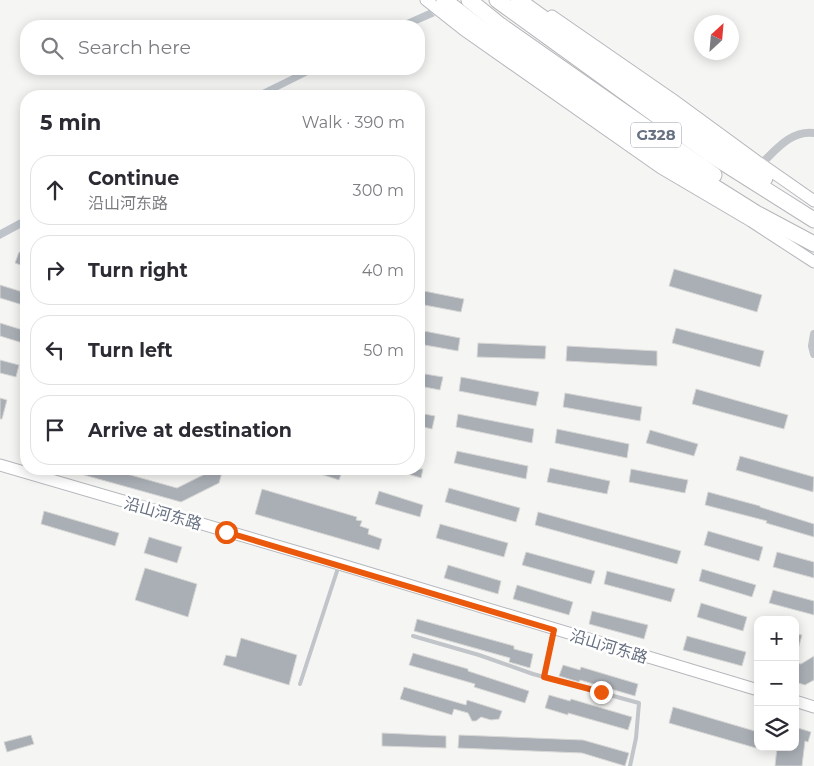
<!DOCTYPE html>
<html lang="en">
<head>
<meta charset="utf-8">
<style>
	:root { --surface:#fff; --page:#f2f2f3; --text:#2b2b33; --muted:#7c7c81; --line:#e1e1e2 }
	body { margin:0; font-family:Montserrat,"Noto Sans SC",sans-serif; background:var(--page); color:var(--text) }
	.controls { position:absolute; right:15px; bottom:15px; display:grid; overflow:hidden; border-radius:10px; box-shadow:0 2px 12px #0003 }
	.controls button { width:45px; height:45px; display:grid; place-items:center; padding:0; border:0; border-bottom:1px solid var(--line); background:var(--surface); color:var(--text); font:25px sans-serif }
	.compass { position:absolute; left:694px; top:15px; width:45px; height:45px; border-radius:50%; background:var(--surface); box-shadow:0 2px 12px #0003; rotate:26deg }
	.stop { position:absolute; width:15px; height:15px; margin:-11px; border:4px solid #ea580c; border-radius:50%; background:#fff }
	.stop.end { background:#ea580c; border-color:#fff; box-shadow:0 1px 5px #0008 }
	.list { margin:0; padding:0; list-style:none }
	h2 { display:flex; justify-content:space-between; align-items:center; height:65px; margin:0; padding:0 20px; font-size:21px }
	h2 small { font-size:16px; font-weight:400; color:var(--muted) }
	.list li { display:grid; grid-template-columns:32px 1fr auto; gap:15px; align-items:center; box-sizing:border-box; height:70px; margin:0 10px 10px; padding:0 10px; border:1px solid var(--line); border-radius:20px }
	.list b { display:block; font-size:19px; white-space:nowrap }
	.list p { margin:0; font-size:16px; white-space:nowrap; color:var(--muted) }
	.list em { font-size:16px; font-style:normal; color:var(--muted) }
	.icon { flex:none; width:28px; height:28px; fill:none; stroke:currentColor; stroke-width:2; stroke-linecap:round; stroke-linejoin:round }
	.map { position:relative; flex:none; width:814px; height:766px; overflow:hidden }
	.search { position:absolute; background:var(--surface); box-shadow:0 2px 12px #0003; left:20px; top:20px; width:405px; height:55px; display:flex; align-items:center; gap:12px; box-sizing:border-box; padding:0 18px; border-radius:20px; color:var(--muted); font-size:19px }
	.panel { position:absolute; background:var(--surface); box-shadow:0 2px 12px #0003; left:20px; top:90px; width:405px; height:385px; border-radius:20px }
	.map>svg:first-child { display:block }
	.water { fill:#bec4ca }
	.building { fill:#aaafb6; stroke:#d7d7d5 }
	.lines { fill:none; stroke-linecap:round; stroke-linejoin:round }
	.secondary-casing { stroke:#b4b7bc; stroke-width:13 }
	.highway-casing { stroke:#b4b6ba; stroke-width:17 }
	.lane { stroke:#c1c4c8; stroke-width:4 }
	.street { stroke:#c1c4c8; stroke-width:8 }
	.secondary { stroke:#fff; stroke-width:11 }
	.highway { stroke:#fff; stroke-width:15 }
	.route { stroke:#ea580c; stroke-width:6 }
	.labels { text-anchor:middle; stroke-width:5; stroke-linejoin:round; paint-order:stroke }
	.shield { fill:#fff; stroke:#959ca7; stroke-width:1 }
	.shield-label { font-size:15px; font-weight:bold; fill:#677181 }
	.street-label { font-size:16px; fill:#677181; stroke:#fff }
</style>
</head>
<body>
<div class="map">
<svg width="814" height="766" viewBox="0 0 814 766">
	<rect width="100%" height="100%" fill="#f5f6f3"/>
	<g class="water">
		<polygon points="429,10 435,16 412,26 393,26"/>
		<polygon points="305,69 320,69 266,96 250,96"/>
		<polygon points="26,216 26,225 0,239 0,230"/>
	</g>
	<g class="building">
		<polygon points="19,252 26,254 26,267 15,263"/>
		<polygon points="674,269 762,295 757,312 669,286"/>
		<polygon points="0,285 26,293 26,306 0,298"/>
		<polygon points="419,290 464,299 461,312 419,304"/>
		<polygon points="0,323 26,331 26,344 0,336"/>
		<polygon points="676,328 764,351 760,367 672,343"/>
		<polygon points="419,330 460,338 458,351 419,344"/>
		<polygon points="478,343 546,346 545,359 477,357"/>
		<polygon points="567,346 657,351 657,366 566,361"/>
		<polygon points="0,360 19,365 16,377 0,373"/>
		<polygon points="419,373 443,377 440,390 419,386"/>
		<polygon points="461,377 539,392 536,406 459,391"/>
		<polygon points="696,389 788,415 784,429 692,404"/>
		<polygon points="565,393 642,407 640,421 563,407"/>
		<polygon points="0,398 7,400 2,419 0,419"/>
		<polygon points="419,413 435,416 432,429 419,426"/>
		<polygon points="458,414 534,429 532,443 456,427"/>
		<polygon points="557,429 629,444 627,458 555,443"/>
		<polygon points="650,430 698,444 694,456 646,443"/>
		<polygon points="457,451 528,466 526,479 454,463"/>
		<polygon points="740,456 814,477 813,492 736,470"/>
		<polygon points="550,468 610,481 607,494 547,482"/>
		<polygon points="85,469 109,469 177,488 207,473 208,469 223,469 219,483 181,502 84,475"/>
		<polygon points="308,469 343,469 339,480 308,470"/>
		<polygon points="395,469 423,469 421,478 395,470"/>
		<polygon points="631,469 688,480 685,493 629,482"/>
		<polygon points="449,488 520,508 516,522 445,502"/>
		<polygon points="262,489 357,517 356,520 362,521 360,526 369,529 368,534 382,539 379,550 255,514"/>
		<polygon points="379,491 423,505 420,517 375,504"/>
		<polygon points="708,492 760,506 760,507 814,524 814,537 766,523 767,521 705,505"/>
		<polygon points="44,511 119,533 115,546 41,524"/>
		<polygon points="538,512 681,551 677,564 535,525"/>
		<polygon points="440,524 508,543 504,557 436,538"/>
		<polygon points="708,531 763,547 759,561 704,545"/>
		<polygon points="149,537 182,547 177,563 144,553"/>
		<polygon points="526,552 595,571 591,584 522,565"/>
		<polygon points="777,552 814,562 814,578 773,567"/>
		<polygon points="448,565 501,581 498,594 444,578"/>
		<polygon points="145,568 197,584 188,617 135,600"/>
		<polygon points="702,569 756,585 752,597 699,581"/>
		<polygon points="607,571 675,589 671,602 604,584"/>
		<polygon points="517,585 573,602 569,615 513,599"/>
		<polygon points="773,590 814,601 814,615 769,603"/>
		<polygon points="701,603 747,617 743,631 697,617"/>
		<polygon points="592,611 648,625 644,639 589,624"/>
		<polygon points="417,619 514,646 514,649 533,654 530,668 509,662 510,658 414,631"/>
		<polygon points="795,634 802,635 797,653 795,652"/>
		<polygon points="687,636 746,652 742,666 683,650"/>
		<polygon points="241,638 297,655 289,685 223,665 226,655 236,657"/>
		<polygon points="413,653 468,669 468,671 529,691 525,703 474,687 475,684 409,665"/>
		<polygon points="814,656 814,680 805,685 795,682 795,663 801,664"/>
		<polygon points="563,665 580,670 581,667 638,684 635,696 580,680 579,682 559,676"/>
		<polygon points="404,687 466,705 467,700 502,711 499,719 491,720 481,717 476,721 472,721 468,713 454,709 452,715 400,699"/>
		<polygon points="549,695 570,701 571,699 632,717 628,730 568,713 568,715 545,708"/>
		<polygon points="673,707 758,732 756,748 669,723"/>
		<polygon points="795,727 811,732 808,742 805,741 802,766 775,766 777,747 795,747"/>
		<polygon points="382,733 446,736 446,748 382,746"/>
		<polygon points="31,735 34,744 7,752 4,742"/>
		<polygon points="459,735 583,740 629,753 625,766 582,753 458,748"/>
	</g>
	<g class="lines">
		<g class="secondary-casing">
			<g id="secondary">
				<polyline points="426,0 464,30 661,168 751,221 814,262"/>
				<polyline points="552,16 672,99 761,164 814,201"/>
				<polyline points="0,465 339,564 758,690"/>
				<polyline points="795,701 814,707"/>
			</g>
		</g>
		<g class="highway-casing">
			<g id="highway">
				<polyline points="444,0 496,40 555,79 640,140 756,213 814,244"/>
				<polyline points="469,0 500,25 714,175"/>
				<polyline points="497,0 711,155 814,220"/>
				<polyline points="518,0 765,178"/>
			</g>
		</g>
		<g class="lane">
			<polyline points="413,636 479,655 533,674 639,703 636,738 630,766"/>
			<polyline points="544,677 553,630"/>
			<polyline points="300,684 339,565"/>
		</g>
		<g class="street">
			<path d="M761,164C776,150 791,130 814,133"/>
			<polyline points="814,334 812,346 814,354"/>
		</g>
		<use href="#secondary" class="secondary"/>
		<use href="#highway" class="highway"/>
	</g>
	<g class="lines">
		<polyline class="route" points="226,532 554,630 544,677 601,692"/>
	</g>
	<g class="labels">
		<rect class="shield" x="631" y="122.5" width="50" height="25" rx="4"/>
		<g class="shield-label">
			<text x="656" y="140">G328</text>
		</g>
		<g class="street-label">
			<text transform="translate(163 513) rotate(16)" y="6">沿山河东路</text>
			<text transform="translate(609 646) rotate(17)" y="6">沿山河东路</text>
		</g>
	</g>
</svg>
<div class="controls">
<button>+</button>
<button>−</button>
<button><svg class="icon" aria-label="layers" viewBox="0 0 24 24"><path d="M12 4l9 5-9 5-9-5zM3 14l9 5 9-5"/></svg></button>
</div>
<svg class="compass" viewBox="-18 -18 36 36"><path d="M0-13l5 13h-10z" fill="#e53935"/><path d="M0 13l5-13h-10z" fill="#7c7c81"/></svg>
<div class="stop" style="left:226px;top:532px"></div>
<div class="stop end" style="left:601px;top:692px"></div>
<div class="search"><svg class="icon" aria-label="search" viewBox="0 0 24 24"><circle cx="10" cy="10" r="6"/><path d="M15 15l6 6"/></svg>Search here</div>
<section class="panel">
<h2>5 min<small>Walk · 390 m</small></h2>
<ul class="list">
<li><svg class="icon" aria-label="ahead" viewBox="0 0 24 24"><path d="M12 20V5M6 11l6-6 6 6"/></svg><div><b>Continue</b><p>沿山河东路</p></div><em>300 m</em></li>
<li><svg class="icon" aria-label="right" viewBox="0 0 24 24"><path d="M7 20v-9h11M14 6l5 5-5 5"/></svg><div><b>Turn right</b></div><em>40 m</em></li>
<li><svg class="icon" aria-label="left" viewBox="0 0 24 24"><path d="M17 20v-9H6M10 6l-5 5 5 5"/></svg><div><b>Turn left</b></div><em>50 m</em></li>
<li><svg class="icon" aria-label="arrive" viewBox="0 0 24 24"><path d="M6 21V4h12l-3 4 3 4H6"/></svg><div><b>Arrive at destination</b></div></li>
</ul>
</section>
</div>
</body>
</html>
